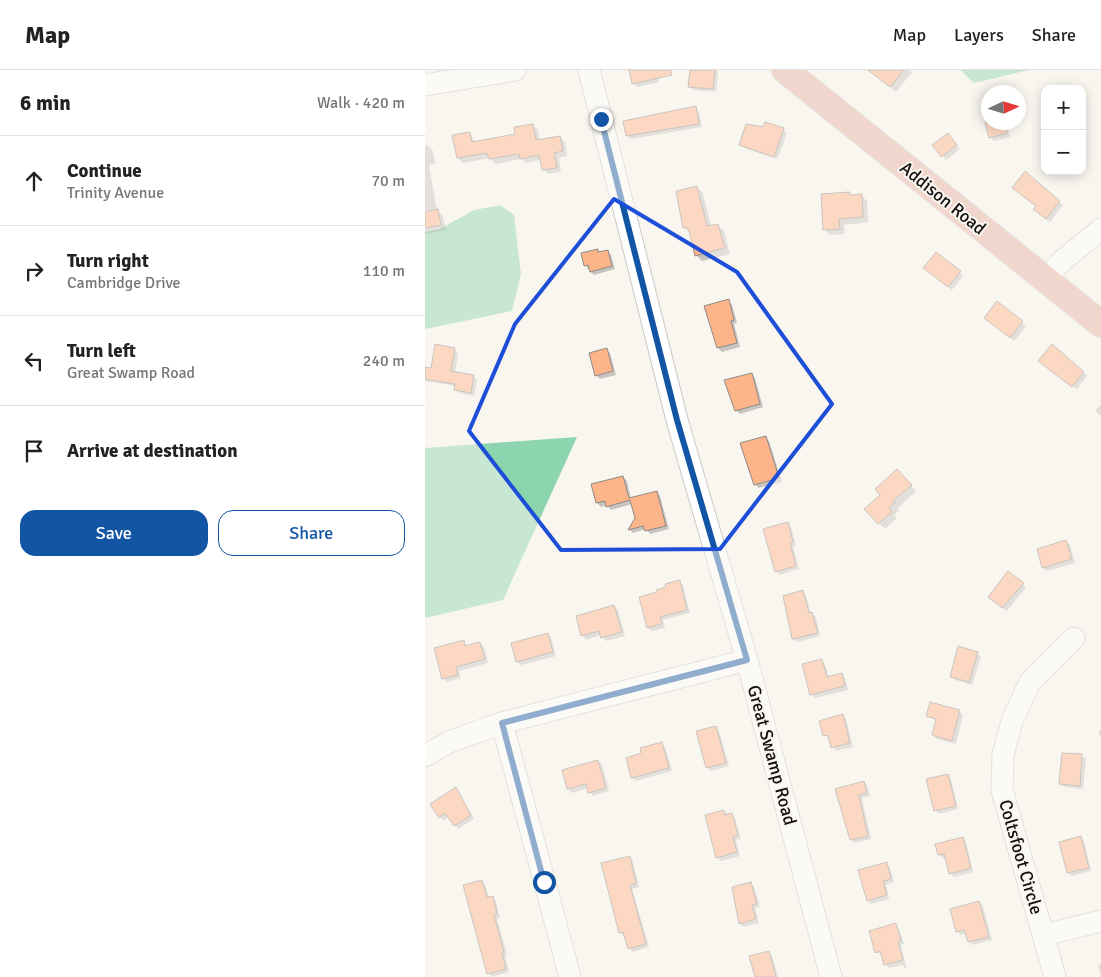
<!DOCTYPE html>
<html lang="en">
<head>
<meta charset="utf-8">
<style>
	:root { --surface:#fff; --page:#f6f6f6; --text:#222; --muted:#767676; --line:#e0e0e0; --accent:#1255a5 }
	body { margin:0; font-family:Signika,sans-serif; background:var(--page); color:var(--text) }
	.controls { position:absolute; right:15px; top:15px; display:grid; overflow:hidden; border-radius:10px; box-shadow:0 2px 12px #0003 }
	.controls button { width:45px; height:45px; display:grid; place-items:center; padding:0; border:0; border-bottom:1px solid var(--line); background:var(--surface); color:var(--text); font:25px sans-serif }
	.compass { position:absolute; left:556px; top:15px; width:45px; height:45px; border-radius:50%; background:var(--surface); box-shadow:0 2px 12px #0003; rotate:86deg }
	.stop { position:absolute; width:15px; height:15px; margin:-11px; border:4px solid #1255a5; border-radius:50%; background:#fff }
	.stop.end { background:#1255a5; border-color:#fff; box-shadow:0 1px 5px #0008 }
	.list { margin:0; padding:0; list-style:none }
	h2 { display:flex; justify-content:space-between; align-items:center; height:65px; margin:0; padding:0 20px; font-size:21px }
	h2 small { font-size:16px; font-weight:400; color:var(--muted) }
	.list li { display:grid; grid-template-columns:32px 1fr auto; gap:15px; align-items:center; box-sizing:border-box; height:90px; padding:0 20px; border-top:1px solid var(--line) }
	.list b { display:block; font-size:19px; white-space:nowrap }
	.list p { margin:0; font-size:16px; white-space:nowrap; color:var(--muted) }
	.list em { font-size:16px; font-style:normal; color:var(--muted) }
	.actions { display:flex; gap:10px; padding:15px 20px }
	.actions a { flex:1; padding:11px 0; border:1px solid var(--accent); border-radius:15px; text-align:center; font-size:18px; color:var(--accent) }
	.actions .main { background:var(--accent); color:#fff }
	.icon { flex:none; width:28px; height:28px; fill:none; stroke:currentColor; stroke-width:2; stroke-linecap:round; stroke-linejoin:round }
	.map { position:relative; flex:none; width:676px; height:907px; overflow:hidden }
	header { display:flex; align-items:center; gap:30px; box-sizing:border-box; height:70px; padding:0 25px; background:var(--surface); border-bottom:1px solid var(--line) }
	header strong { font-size:24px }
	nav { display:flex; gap:28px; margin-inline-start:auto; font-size:18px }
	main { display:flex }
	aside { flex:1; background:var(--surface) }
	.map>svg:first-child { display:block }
	.green { fill:#8cd5ae }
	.shadow { fill:#0003 }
	.building { fill:#feb489; stroke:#8f8986 }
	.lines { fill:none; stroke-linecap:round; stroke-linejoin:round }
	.minor-casing { stroke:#ccc9c3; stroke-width:23 }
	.major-casing { stroke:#d4d4d3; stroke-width:28 }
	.minor { stroke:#fff; stroke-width:21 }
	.major { stroke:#e4afa1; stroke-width:26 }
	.route { stroke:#1255a5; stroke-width:6 }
	.marked { fill:none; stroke:#1d4ed8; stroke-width:4; stroke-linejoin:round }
	.labels { text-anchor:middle; stroke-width:4; stroke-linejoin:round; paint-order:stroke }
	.street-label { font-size:18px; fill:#100f0d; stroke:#f9f6f0 }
</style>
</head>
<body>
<header>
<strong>Map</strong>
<nav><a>Map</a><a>Layers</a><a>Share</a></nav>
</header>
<main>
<aside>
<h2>6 min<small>Walk · 420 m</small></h2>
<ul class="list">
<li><svg class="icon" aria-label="ahead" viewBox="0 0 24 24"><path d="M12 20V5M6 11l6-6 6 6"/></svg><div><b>Continue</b><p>Trinity Avenue</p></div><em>70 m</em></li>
<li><svg class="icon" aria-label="right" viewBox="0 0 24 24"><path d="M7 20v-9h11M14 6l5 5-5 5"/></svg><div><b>Turn right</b><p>Cambridge Drive</p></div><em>110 m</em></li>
<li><svg class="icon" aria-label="left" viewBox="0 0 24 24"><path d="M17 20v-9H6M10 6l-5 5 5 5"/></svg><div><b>Turn left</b><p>Great Swamp Road</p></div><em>240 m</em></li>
<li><svg class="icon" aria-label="arrive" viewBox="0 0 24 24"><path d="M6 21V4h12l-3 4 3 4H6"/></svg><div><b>Arrive at destination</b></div></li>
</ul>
<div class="actions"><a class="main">Save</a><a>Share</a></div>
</aside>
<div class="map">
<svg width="676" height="907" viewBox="0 0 676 907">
	<rect width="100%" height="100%" fill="#f9f6f0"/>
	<g class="green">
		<polygon points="535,0 604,0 549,13"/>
		<polygon points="75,135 89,145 96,204 87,241 0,259 0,162 15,159 49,140"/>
		<polygon points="152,367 78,530 0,548 0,378"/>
	</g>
	<g class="shadow">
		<polygon points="205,0 231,0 234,12 212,17 208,13"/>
		<polygon points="266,0 291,0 293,2 291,22 268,20 264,16"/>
		<polygon points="443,0 484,0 487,2 471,22"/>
		<polygon points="270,38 274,42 277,57 206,69 202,66"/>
		<polygon points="564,39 564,52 581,52 585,67 569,71 566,68 558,40"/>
		<polygon points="108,55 113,60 115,71 135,67 140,72 142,86 134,88 136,102 123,104 118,99 116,90 101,93 97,89 70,94 65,88 38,93 33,88 44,63 50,72 92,65"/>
		<polygon points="339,59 358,59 362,63 352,89 319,78 315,74"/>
		<polygon points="526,68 535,79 521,90 509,75"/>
		<polygon points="2,75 8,81 10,94 4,95 12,141 18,146 21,160 0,164 0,76"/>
		<polygon points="272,117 278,123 286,157 293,155 299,161 305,184 277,191 271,185 265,163 259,157"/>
		<polygon points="425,124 427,126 436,125 442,131 443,152 419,155 420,164 405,165 399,159"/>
		<polygon points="634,132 638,135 625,152 613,143 612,136"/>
		<polygon points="172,180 175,183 182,181 186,185 190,199 169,205 166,202 160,195"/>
		<polygon points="504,201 535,202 538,206 527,220"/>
		<polygon points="304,231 307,235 312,253 309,254 315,277 297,282 293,278 280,237"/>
		<polygon points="573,232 601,256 589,271 564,251"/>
		<polygon points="29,279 33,283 30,303 48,306 52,310 49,326 34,323 31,316 0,311 0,299 7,300"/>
		<polygon points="181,280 185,283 191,305 175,309 171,305"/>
		<polygon points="618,295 658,302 662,306 652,319"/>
		<polygon points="327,305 330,308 338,337 315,344 311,340"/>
		<polygon points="676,334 676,346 670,341"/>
		<polygon points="340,368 344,371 357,412 333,418 323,399 317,374"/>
		<polygon points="478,406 491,421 473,438 474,440 469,445 472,448 460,459 454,453"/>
		<polygon points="198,407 202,411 206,429 232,422 235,426 244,459 225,464 221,459 208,463 205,460 211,448 207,434 186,440 182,435 176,437 172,433 167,415"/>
		<polygon points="363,453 366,457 371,476 368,477 374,499 354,505 351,501"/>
		<polygon points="641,471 645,475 650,493 622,501 618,498 613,480"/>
		<polygon points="254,512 258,516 265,543 238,550 240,558 227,561 223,558 215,528 233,523"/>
		<polygon points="598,514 601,517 582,541 568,531"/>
		<polygon points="377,522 381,526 386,544 391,547 395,566 372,572 368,569 360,527"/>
		<polygon points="189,536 193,540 200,566 181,571 176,565 161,570 158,566 152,546"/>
		<polygon points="122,564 126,568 131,586 96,595 92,592"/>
		<polygon points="38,572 42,576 55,574 59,577 63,593 34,601 36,608 22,612 18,608"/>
		<polygon points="552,583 556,587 547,615 530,610 526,606"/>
		<polygon points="397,590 400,594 404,608 416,605 420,608 423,620 390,628 386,624"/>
		<polygon points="534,641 538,645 531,674 512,669 508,665 512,651 502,646"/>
		<polygon points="417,646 421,649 428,677 411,681 405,669 399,665"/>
		<polygon points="290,657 294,661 304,696 286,701 282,697"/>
		<polygon points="676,658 676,667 673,664"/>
		<polygon points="237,674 240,677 247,701 211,711 207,708 218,684"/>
		<polygon points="657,686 661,689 658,719 639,717 635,714"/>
		<polygon points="173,691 177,695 184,721 168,726 163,718 147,723 143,719 138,701"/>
		<polygon points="522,705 526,709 533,739 514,744 510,740"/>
		<polygon points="438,712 442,716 445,726 437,728 446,769 430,773 426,770 411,720"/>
		<polygon points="31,719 49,749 33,759 24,747 18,751 15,747"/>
		<polygon points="298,741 310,748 316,769 311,770 315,786 296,791 292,787"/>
		<polygon points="537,768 541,772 548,802 529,807 525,803 521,788 518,788 514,785"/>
		<polygon points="655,768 659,771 666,801 647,806 643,803 635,772"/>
		<polygon points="204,787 208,791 214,817 207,819 224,877 207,882 196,862"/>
		<polygon points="462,794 465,798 469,812 461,815 464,829 446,834 443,830"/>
		<polygon points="57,812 60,815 64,828 67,827 71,831 75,848 72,849 82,885 80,886 84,902 67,907 64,903"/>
		<polygon points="325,813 329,817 335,837 330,838 334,853 319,857 315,854"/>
		<polygon points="554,832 558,836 567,870 547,875 541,863 536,865 532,861"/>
		<polygon points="471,855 474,859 479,874 476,875 482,900 477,895 464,898 460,894 458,885 452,882"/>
		<polygon points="343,882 347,886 353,907 331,907"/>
		<polygon points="676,894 676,907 673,895"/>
	</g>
	<g class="building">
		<polygon points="204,0 246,0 247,5 207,14"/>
		<polygon points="265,0 290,0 288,19 263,17"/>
		<polygon points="443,0 479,0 465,17"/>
		<polygon points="271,36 274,54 201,66 198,51"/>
		<polygon points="340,52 359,58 349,87 314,75 321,54 338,57"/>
		<polygon points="560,52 579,52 582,63 564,68"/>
		<polygon points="108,54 111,70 135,66 138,81 129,83 132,98 117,100 114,85 95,89 94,84 64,89 62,83 32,88 27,65 45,62 47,72 90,64 89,57"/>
		<polygon points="523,63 532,75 516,87 507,75"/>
		<polygon points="600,101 635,131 621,149 608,139 611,136 587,118"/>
		<polygon points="272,116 282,156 293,154 300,178 270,186 264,161 261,157 258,158 251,121"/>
		<polygon points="425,122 425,125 437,124 438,147 414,149 415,159 398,160 396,124"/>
		<polygon points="13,139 16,155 0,158 0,142"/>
		<polygon points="173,179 173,182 183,180 187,196 165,202 163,195 159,196 156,183"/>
		<polygon points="511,182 536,201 523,217 498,198"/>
		<polygon points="304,229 309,250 306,251 312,273 292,278 279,236"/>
		<polygon points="572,231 598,251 585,268 559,248"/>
		<polygon points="10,274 30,278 26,301 49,305 46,323 29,320 30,314 0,309 0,297 6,298"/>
		<polygon points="627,274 659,302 647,317 613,291"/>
		<polygon points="182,278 188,301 170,306 164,283"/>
		<polygon points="327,303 335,334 310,341 299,310"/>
		<polygon points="341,366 354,408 329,415 315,373"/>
		<polygon points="472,399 487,415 468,431 470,433 464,438 467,442 453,454 439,439 455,425 450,419"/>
		<polygon points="198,406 204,428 232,421 241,456 220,461 218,456 203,460 210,448 205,430 181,437 180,431 171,433 166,414"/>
		<polygon points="363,452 368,472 365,473 371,496 350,502 338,459"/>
		<polygon points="641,470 647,489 617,498 612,479"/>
		<polygon points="583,501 599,513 577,538 563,527"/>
		<polygon points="255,510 262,540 235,547 237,554 222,558 214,527 232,522 231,520 241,517 240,514"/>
		<polygon points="378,520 384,543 387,542 393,563 367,569 358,526"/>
		<polygon points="189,535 197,562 176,568 174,561 156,566 151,546"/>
		<polygon points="123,563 128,582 91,592 86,573"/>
		<polygon points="39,570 40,576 55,572 60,589 31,597 33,605 17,609 9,578"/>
		<polygon points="533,576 553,582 544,612 525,607"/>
		<polygon points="397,589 402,607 417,603 420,616 385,625 377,594"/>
		<polygon points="505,632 535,640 527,671 507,665 511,649 501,646"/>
		<polygon points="418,644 425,673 406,678 403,665 398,666 394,651"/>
		<polygon points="291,656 301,693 281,698 271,661"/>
		<polygon points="237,672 244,698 206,708 201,688 216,683 215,678"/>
		<polygon points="637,683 657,684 655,716 634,714"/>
		<polygon points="173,690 181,718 163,723 161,714 142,719 137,700"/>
		<polygon points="523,704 531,736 509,741 501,709"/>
		<polygon points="439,711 442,723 434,725 443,766 425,770 410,719"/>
		<polygon points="31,717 46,745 29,756 20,743 14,748 5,734"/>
		<polygon points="299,740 300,745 307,743 313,765 308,767 312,782 291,788 280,745"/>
		<polygon points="656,766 664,798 642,803 634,772"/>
		<polygon points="538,767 546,798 524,804 519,784 513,785 510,774"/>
		<polygon points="205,786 211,814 205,815 221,874 203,879 198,862 194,863 176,793"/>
		<polygon points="462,792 466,809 458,811 462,825 442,831 433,800"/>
		<polygon points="57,810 62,827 68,826 72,844 69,845 79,882 77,883 81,899 62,904 38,815"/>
		<polygon points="326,812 332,834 327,835 331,849 314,854 307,817"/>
		<polygon points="554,831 564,867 543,872 539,860 531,862 525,839"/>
		<polygon points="471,853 476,871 473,872 478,890 459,895 455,881 450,883 444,861"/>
		<polygon points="344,881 351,907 330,907 324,886"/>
	</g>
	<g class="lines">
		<g class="minor-casing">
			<g id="minor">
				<polyline points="164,0 252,350 322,590 406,907"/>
				<polyline points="0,15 90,0"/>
				<polyline points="620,209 637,191 676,159"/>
				<polyline points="77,653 145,907"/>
				<polyline points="0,686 24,672 77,653 322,590"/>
				<polyline points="619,865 676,851"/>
				<polyline points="630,907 577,720 578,685 587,651 605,612 649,568"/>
			</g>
		</g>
		<g class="major-casing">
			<polyline id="major" points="360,0 676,254"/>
		</g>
		<use href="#minor" class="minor"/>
		<use href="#major" class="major"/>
	</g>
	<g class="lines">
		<polyline class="route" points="119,812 77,653 322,590 252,350 176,49"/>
	</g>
	<path d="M0 0H676V907H0ZM189,129L312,202L407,334L295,479L136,480L44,361L90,254Z" fill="#f9f6f0" fill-opacity=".55" fill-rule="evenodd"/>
	<path class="marked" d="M189,129L312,202L407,334L295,479L136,480L44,361L90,254Z"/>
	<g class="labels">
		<g class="street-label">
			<text transform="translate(518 128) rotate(39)" y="6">Addison Road</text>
			<text transform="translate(347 685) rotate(75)" y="6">Great Swamp Road</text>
			<text transform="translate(596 787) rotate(74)" y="6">Coltsfoot Circle</text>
		</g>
	</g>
</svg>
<div class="controls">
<button>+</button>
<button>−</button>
</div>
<svg class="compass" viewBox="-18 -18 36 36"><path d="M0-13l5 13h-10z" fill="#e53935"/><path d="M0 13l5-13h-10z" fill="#767676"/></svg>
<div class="stop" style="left:119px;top:812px"></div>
<div class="stop end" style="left:176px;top:49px"></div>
</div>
</main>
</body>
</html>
